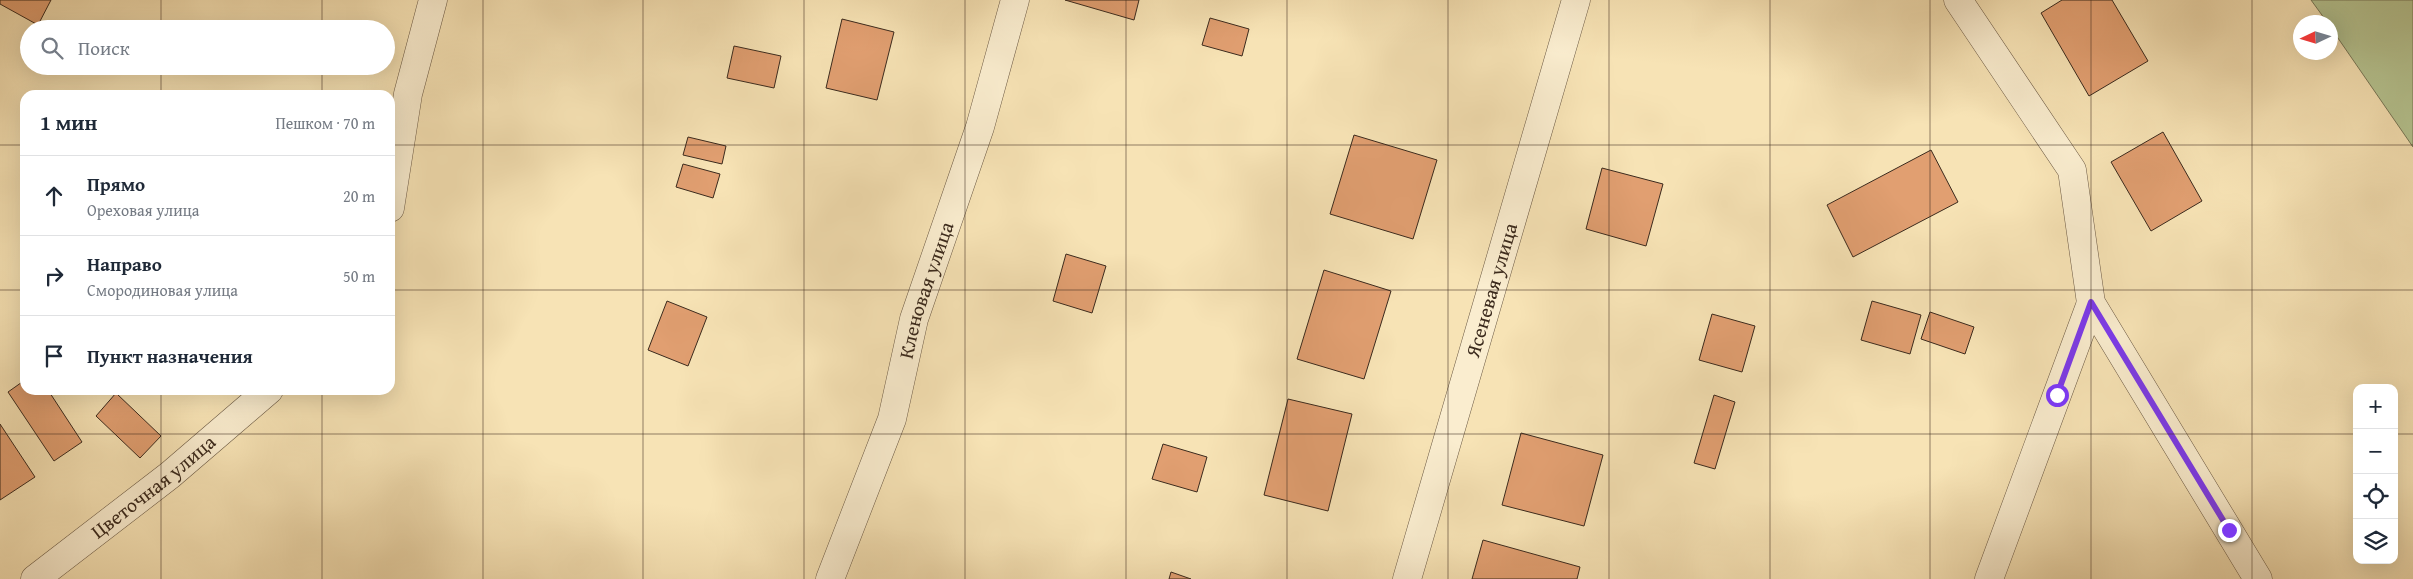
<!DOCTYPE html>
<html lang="ru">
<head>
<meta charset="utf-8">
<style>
	:root { --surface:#fff; --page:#f2f2f3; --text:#1f2937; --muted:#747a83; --line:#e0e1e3 }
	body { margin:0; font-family:"Gentium Book Plus",serif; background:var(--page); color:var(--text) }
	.controls { position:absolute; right:15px; bottom:15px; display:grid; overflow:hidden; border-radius:10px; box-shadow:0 5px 20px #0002 }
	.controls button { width:45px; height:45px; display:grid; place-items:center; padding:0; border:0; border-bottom:1px solid var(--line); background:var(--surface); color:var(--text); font:25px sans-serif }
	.compass { position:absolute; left:2293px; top:15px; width:45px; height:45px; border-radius:50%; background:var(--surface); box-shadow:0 5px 20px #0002; rotate:266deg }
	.stop { position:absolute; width:15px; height:15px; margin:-11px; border:4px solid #7c3aed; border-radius:50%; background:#fff }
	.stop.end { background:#7c3aed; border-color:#fff; box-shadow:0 1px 5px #0008 }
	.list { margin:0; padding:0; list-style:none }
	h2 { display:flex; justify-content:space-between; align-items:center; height:65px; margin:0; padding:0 20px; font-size:21px }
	h2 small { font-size:16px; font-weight:400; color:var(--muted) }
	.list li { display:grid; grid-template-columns:32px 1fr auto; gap:15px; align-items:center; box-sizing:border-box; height:80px; padding:0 20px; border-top:1px solid var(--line) }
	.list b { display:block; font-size:19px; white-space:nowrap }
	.list p { margin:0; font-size:16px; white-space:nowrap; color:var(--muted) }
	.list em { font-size:16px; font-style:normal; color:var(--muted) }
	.icon { flex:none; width:28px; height:28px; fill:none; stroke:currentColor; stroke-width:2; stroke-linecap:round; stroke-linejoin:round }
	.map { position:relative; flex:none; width:2413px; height:579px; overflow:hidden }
	.search { position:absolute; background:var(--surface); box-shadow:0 5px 20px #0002; left:20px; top:20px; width:375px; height:55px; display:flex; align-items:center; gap:12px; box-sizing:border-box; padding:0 18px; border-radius:28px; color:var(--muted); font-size:19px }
	.panel { position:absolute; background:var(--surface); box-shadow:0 5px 20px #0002; left:20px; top:90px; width:375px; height:305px; border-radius:15px }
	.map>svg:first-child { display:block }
	.green { fill:#b6c592; stroke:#787858 }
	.building { fill:#e19f71; stroke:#3b2a1d }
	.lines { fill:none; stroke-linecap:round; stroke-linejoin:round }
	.minor-casing { stroke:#6a5843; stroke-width:29 }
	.minor { stroke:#faedcf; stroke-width:28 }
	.route { stroke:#7c3aed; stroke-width:6 }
	.grid { fill:none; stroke:#3b2a1d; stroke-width:1; stroke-opacity:0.55 }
	.labels { text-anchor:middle; stroke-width:4.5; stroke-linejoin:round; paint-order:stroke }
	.street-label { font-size:20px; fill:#3b2a1d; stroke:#faedcf }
</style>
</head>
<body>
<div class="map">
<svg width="2413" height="579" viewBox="0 0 2413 579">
	<rect width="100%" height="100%" fill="#f7e3b5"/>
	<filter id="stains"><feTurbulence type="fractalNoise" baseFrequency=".004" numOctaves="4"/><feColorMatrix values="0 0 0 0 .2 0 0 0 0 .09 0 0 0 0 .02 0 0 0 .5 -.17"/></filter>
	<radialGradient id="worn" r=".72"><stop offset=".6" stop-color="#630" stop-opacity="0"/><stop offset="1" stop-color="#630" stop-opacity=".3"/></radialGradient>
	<polygon class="green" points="2311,0 2413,0 2413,147 2331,28 2330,22 2327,22"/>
	<g class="building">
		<polygon points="0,0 51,0 38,25 0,4"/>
		<polygon points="1065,0 1139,0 1134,20"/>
		<polygon points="2062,0 2112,0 2148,61 2089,96 2041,13"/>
		<polygon points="1210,18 1249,29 1242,56 1202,45"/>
		<polygon points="842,19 894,32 877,100 826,88"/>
		<polygon points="734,46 781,56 774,88 727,78"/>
		<polygon points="2163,132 2202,201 2151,231 2111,162"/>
		<polygon points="1354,135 1437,160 1413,239 1330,214"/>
		<polygon points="688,137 726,146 722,164 683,155"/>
		<polygon points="1931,150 1958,202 1853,257 1827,205"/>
		<polygon points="683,164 720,174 713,198 676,187"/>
		<polygon points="1602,168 1663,184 1646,246 1586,229"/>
		<polygon points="1066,254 1106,266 1092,313 1053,301"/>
		<polygon points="1324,270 1391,291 1364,379 1297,359"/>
		<polygon points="667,301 707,317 688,366 648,350"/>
		<polygon points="1872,301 1921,315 1910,354 1861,340"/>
		<polygon points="1930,312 1974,327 1965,354 1921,339"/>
		<polygon points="1712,314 1755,326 1742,372 1699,360"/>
		<polygon points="25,380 25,390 48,390 82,442 54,461 8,392"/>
		<polygon points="116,393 161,436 140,458 96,416"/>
		<polygon points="1714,395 1735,402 1715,469 1694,463"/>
		<polygon points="1288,399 1352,414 1328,511 1264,495"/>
		<polygon points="0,424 35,477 0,500"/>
		<polygon points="1521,433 1603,455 1584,526 1502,505"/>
		<polygon points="1163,444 1207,457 1197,492 1152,479"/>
		<polygon points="1483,540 1580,567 1577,579 1472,579"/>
		<polygon points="1171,572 1191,579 1169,579"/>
	</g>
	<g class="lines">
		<g class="minor-casing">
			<g id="minor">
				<polyline points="1958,0 2072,170 2091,303 2258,579"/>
				<polyline points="390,208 408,94 433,0"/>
				<path id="s1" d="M35,579L170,475L269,390"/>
				<path id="s2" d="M830,579L892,419L914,319L980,127L1015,0"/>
				<path id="s3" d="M1407,579L1576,0"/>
				<polyline points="1989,579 2091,303"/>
			</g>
		</g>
		<use href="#minor" class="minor"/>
	</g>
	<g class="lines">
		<polyline class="route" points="2057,395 2091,302 2229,530"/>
	</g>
	<path class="grid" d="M161,0V29M322,0V29M483,0V579M643,0V579M804,0V579M965,0V579M1126,0V579M1287,0V579M1448,0V579M1609,0V579M1770,0V579M1930,0V579M2091,0V579M2252,0V579M161,66V95M322,66V95M0,145H25M390,145H2413M0,290H25M390,290H2413M161,390V579M322,390V579M0,434H2357M2394,434H2413"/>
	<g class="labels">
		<g class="street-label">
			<text dy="7" stroke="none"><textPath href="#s3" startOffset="301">Ясеневая улица</textPath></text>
			<text dy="7" stroke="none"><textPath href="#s2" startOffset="305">Кленовая улица</textPath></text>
			<text dy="7" stroke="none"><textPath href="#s1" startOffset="150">Цветочная улица</textPath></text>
		</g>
	</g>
	<rect width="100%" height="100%" filter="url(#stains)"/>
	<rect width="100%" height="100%" fill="url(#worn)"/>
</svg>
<div class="controls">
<button>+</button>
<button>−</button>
<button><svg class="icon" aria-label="locate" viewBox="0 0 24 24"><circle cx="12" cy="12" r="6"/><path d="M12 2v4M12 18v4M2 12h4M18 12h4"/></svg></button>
<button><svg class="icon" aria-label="layers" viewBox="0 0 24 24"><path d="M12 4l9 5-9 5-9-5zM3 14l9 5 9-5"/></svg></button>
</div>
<svg class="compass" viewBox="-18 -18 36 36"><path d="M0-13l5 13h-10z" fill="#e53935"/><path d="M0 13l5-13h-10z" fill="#747a83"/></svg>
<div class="stop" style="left:2057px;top:395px"></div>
<div class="stop end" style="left:2229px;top:530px"></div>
<div class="search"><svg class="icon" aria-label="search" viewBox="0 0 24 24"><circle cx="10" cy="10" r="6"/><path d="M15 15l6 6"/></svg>Поиск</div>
<section class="panel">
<h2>1 мин<small>Пешком · 70 m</small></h2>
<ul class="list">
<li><svg class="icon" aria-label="ahead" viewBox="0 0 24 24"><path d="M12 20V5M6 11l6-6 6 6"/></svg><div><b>Прямо</b><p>Ореховая улица</p></div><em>20 m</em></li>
<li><svg class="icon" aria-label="right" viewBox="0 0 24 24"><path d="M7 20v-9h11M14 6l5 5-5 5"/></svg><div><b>Направо</b><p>Смородиновая улица</p></div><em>50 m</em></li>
<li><svg class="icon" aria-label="arrive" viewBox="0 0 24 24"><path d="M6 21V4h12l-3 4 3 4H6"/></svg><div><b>Пункт назначения</b></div></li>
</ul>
</section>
</div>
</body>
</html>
